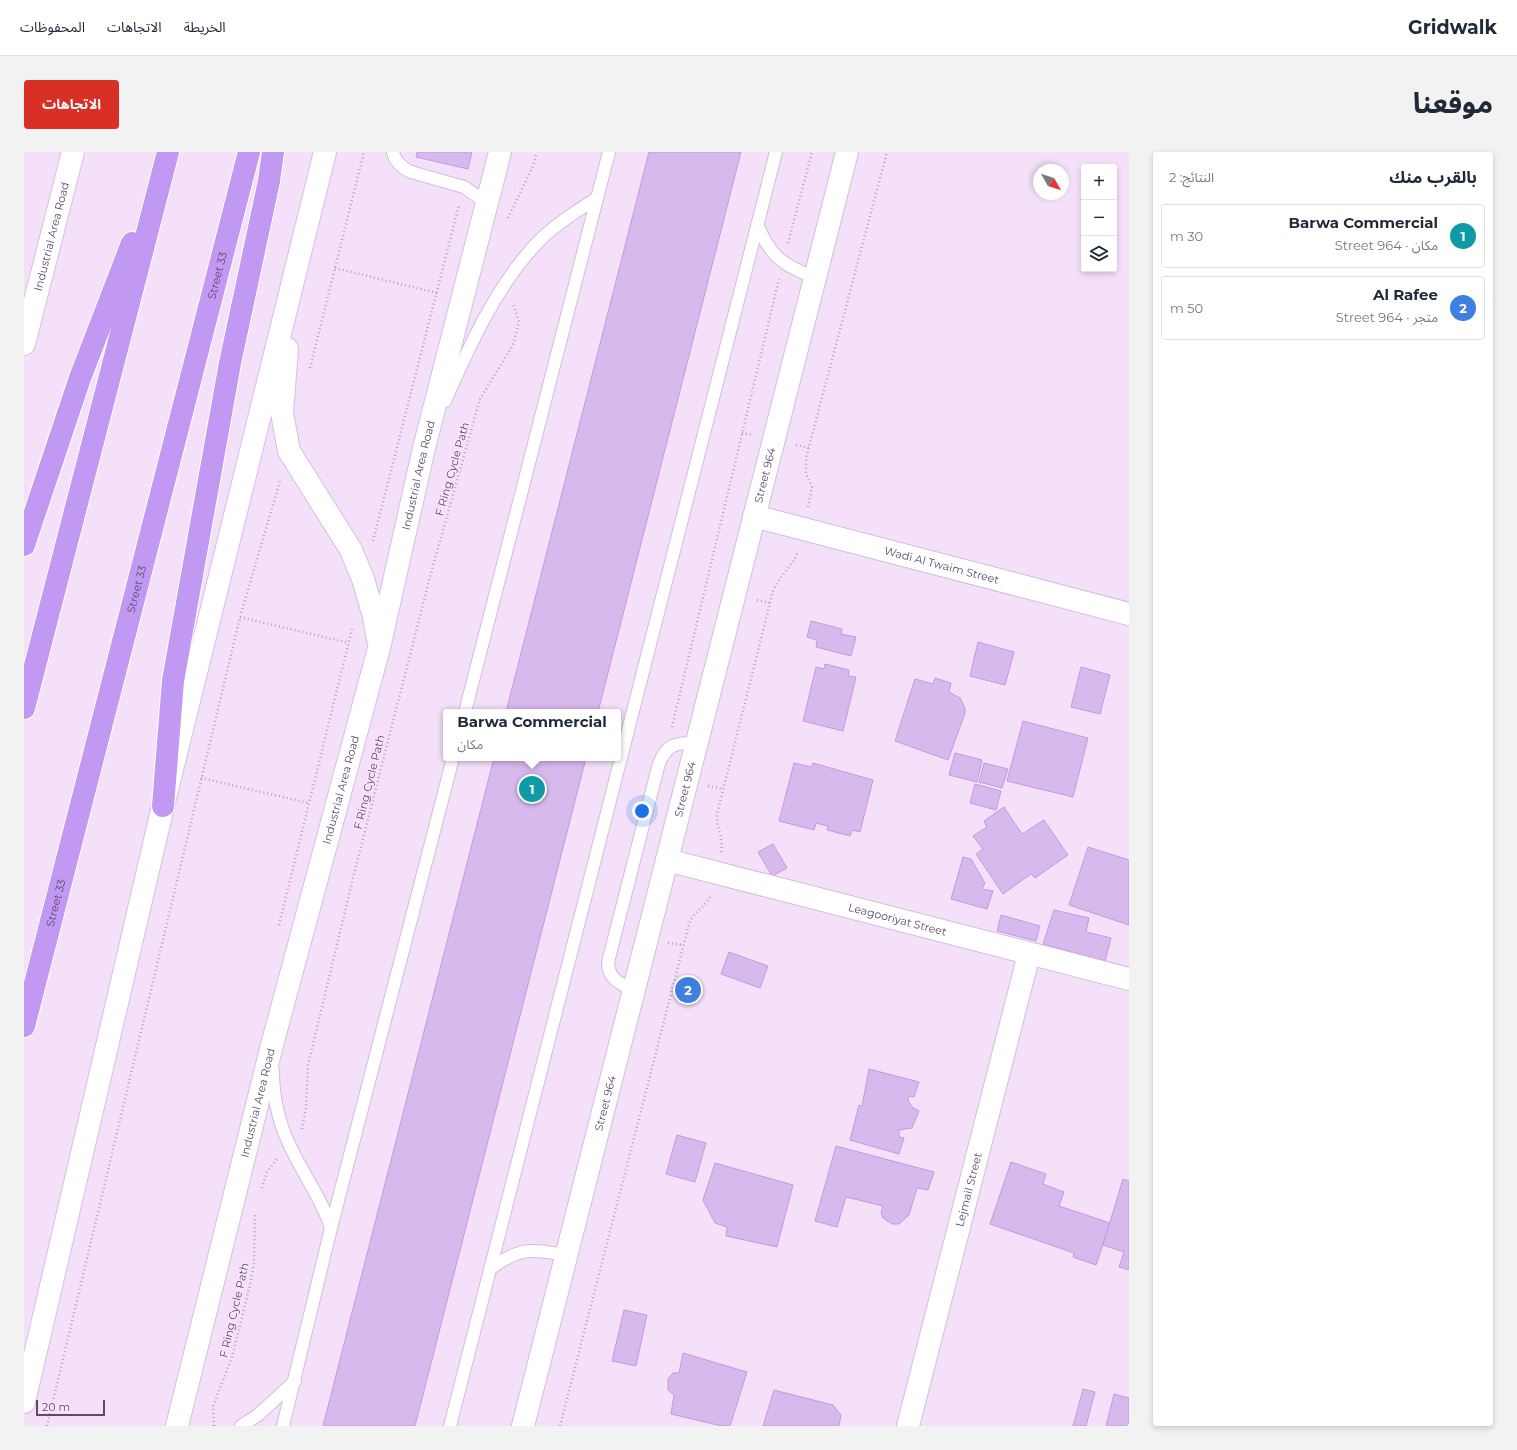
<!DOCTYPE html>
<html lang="ar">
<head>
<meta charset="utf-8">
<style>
	:root { --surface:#fff; --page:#f2f2f3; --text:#1f2937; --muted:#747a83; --line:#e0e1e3; --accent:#d93025 }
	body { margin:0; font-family:Montserrat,"Noto Sans Arabic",sans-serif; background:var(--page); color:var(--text); direction:rtl }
	.controls { position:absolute; right:12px; top:12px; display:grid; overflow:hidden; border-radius:4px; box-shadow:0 2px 6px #0003 }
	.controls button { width:36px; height:36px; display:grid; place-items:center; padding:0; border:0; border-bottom:1px solid var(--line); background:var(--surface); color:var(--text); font:20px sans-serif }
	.compass { position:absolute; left:1009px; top:12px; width:36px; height:36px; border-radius:50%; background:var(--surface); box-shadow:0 2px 6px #0003; rotate:129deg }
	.scale { position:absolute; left:12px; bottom:10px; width:69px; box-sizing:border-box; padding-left:4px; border:2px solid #5e496f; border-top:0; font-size:11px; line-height:14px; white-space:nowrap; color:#5e496f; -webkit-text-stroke:3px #f9e5fe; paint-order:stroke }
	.you { position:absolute; left:618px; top:659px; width:14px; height:14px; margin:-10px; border:3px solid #fff; border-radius:50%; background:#1a73e8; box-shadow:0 0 0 6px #1a73e833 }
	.badge { display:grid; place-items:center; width:26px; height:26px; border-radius:50%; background:var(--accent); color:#fff; font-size:13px; font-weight:700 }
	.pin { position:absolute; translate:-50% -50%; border:2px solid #fff; box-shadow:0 1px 4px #0006 }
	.popup { position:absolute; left:419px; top:557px; width:178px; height:52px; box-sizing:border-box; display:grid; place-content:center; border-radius:4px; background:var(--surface); filter:drop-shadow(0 1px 3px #0005); font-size:13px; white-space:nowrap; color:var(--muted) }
	.popup b { font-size:15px; color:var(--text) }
	.popup::after { content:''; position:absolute; left:50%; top:100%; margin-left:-8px; border:8px solid transparent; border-top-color:var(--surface) }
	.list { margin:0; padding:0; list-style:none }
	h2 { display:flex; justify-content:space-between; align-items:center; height:52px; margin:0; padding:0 16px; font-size:17px }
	h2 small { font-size:13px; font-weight:400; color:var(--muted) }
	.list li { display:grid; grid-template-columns:26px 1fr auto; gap:12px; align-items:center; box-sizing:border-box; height:64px; margin:0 8px 8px; padding:0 8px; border:1px solid var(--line); border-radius:4px }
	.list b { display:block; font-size:15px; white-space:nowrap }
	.list p { margin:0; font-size:13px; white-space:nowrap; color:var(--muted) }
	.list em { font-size:13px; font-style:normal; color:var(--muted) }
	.icon { flex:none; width:22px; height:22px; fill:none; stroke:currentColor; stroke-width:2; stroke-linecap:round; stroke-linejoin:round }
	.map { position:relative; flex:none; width:1105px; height:1274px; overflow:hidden; direction:ltr; border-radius:4px }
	header { display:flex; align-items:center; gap:24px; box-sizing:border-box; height:56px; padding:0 20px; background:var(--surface); border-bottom:1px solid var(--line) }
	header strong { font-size:19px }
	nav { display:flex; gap:22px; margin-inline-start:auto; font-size:14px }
	.intro { display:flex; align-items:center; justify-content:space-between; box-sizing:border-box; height:96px; padding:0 24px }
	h1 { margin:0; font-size:28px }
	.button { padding:10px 18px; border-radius:4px; background:var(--accent); color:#fff; font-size:14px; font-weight:700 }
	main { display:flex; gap:24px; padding:0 24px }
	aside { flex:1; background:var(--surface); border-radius:4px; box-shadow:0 2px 6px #0003 }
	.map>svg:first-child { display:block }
	.building { fill:#d8b9ee; stroke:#c29ae0 }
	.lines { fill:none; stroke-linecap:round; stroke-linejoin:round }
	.lane-casing { stroke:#d2bdde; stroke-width:14 }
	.street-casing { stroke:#d2bdde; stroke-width:24 }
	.secondary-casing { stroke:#d7bde4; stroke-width:24 }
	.highway-casing { stroke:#fff; stroke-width:24 }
	.path { stroke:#bb9dd2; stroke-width:2.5; stroke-dasharray:1 3; stroke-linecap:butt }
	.lane { stroke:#fff; stroke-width:12 }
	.street { stroke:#fff; stroke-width:22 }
	.secondary { stroke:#fff; stroke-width:22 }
	.highway { stroke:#c199f2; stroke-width:22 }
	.labels { text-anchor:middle; stroke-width:3; stroke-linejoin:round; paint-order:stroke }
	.street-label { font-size:11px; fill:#5e496f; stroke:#f9e5fe }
</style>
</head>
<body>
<header>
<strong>Gridwalk</strong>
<nav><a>الخريطة</a><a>الاتجاهات</a><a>المحفوظات</a></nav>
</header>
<div class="intro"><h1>موقعنا</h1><a class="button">الاتجاهات</a></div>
<main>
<aside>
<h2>بالقرب منك<small>النتائج: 2</small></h2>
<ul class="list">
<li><span class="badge" style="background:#0f9aa8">1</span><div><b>Barwa Commercial</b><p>مكان · Street 964</p></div><em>30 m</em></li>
<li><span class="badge" style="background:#3f7fe0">2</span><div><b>Al Rafee</b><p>متجر · Street 964</p></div><em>50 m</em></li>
</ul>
</aside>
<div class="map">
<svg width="1105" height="1274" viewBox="0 0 1105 1274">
	<rect width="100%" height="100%" fill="#f5e0fa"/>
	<g class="building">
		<polygon points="393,0 448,0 444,17 392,5"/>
		<polygon points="625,0 717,0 574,560 482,560"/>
		<polygon points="787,469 818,477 817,482 832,485 827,504 792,495 793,488 783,485"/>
		<polygon points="954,490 990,500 981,533 946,524"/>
		<polygon points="801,512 825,518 824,524 832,525 819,579 779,569 792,515 800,517"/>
		<polygon points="1057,515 1086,523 1076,562 1047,555"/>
		<polygon points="911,526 927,531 925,540 936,546 941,556 941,561 924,608 871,589 891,527 909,532"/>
		<polygon points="999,569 1064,586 1049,645 983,629"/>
		<polygon points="931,601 958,608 953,630 925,623"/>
		<polygon points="470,606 562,606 391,1274 299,1274"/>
		<polygon points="770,611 788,615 789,611 849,628 836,680 828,678 826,684 803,678 804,674 792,671 790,678 755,669"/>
		<polygon points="960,611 984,617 978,636 955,630"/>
		<polygon points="951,632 977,639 972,658 946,651"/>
		<polygon points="980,655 998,682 1020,668 1044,703 1011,726 1007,722 979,742 952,702 959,697 949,684 963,675 960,669"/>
		<polygon points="749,692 763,716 748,724 734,700"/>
		<polygon points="1064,695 1105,708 1105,773 1045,753"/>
		<polygon points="939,705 947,707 961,731 958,737 969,739 963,757 927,747"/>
		<polygon points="1030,758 1065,766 1062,780 1087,786 1081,809 1019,792"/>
		<polygon points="977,763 1016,774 1012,789 973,779"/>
		<polygon points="705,800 744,814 736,836 697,822"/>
		<polygon points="845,917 895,930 890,945 885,944 884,948 888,955 895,959 888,976 875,978 875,985 880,986 875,1002 826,988 835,953 838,954"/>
		<polygon points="653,983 682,991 671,1030 642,1022"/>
		<polygon points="812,994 910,1020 904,1038 893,1036 885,1063 875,1072 868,1072 859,1066 857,1061 859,1054 822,1045 813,1075 791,1069"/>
		<polygon points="987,1010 1022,1022 1019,1032 1040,1040 1035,1054 1086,1071 1072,1113 1049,1105 1050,1101 966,1072"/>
		<polygon points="691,1011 769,1033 753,1095 702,1084 703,1075 691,1071 679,1048"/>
		<polygon points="1099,1027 1105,1029 1105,1118 1095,1115 1100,1100 1079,1093"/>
		<polygon points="600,1158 623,1163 612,1214 588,1209"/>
		<polygon points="659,1201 723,1220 706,1274 698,1274 647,1262 650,1243 644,1238 644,1227 649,1221 655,1221"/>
		<polygon points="1059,1237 1071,1240 1062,1274 1049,1274"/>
		<polygon points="750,1238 809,1253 817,1263 815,1274 739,1274"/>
		<polygon points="1090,1242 1105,1246 1105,1274 1082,1274"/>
	</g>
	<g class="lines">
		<g class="lane-casing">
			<g id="lane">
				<path d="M369,0C371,10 378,16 387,20L440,35L463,51"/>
				<path d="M733,72C747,105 757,112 791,126"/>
				<path d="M421,249C445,195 473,132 515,89C532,72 553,59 573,46"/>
				<polyline points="441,560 585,0"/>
				<path d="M610,838C596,832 584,827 584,810L634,615C641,593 651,590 673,591"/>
				<path d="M249,919C249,946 255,972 267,996C280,1024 298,1047 307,1076"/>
				<path d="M466,1117C496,1095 506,1097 542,1103"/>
				<polyline points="217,1274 234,1263 271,1229"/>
				<polyline points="259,1274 307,1076 429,606"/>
				<polyline points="426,1274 752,0"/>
			</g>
		</g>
		<g class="street-casing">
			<g id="street">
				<path id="s1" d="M730,364L1105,462"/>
				<path id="s2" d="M643,708L1105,827"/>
				<path id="s3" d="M499,1274L823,0"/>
				<path id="s4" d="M884,1274L1005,802"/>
			</g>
		</g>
		<g class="secondary-casing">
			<g id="secondary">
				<path id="s5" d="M0,192L49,0"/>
				<polyline points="263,197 258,261 265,299 327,398 339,427 349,461 354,487"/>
				<polyline points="0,1250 139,654 301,0"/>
				<path id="s6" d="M153,1274L248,893L355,496L400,296L476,0"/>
			</g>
		</g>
		<g class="highway-casing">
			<g id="highway">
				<polyline points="0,393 56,226 108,91"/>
				<polyline points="0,556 144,0"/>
				<polyline points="139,654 149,529 206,211 245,29 249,0"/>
				<path id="s7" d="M0,874L225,0"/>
			</g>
		</g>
		<g class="path">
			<polyline points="484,66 509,14 513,0"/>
			<polyline points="764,91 788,0"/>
			<polyline points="311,116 413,141"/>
			<polyline points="286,216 340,0"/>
			<polyline points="718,281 728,283"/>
			<polyline points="772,293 785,296"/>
			<polyline points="784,355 788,335 782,322 782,306 863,0"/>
			<polyline points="349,389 435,53"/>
			<polyline points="733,448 746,451"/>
			<polyline points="216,465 325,491"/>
			<polyline points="648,575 755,127"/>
			<polyline points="177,626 285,651"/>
			<polyline points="684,634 699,637"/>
			<path d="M697,700C700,686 692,676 693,662L749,439C755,424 769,414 774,399"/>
			<polyline points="255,773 328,477"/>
			<polyline points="644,791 659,793"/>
			<polyline points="278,977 282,956 284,913 331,718 407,421 456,247 489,193 495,170 489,152"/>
			<polyline points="238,1036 243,1020 253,1007"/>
			<polyline points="23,1274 216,465 256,329"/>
			<polyline points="190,1274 189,1254 208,1205 226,1133 230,1111 231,1062"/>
			<path d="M536,1274L665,772C669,759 683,755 687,742"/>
		</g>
		<use href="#lane" class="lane"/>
		<use href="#street" class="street"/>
		<use href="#secondary" class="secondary"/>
		<use href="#highway" class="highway"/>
	</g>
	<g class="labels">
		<g class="street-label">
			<text dy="4" stroke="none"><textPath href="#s5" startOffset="111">Industrial Area Road</textPath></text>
			<text dy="4" stroke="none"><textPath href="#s7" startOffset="775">Street 33</textPath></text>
			<text transform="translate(428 317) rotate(-74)" y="4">F Ring Cycle Path</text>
			<text dy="4" stroke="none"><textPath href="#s6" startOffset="981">Industrial Area Road</textPath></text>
			<text dy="4" stroke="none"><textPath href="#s3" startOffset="981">Street 964</textPath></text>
			<text dy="4" stroke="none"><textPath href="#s1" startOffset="194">Wadi Al Twaim Street</textPath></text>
			<text dy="4" stroke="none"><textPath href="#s7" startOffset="451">Street 33</textPath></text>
			<text transform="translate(345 630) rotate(-76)" y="4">F Ring Cycle Path</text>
			<text dy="4" stroke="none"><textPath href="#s3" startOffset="657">Street 964</textPath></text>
			<text dy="4" stroke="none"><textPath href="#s6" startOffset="657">Industrial Area Road</textPath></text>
			<text dy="4" stroke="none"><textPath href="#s7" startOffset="127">Street 33</textPath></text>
			<text dy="4" stroke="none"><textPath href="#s2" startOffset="238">Leagooriyat Street</textPath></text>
			<text dy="4" stroke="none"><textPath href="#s6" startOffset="333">Industrial Area Road</textPath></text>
			<text dy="4" stroke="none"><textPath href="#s3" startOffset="333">Street 964</textPath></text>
			<text dy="4" stroke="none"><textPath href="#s4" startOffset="244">Lejmail Street</textPath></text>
			<text transform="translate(210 1158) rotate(-77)" y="4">F Ring Cycle Path</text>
		</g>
	</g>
</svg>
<div class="controls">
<button>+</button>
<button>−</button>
<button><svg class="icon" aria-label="layers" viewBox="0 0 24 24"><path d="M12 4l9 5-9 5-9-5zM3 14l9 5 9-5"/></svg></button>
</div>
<svg class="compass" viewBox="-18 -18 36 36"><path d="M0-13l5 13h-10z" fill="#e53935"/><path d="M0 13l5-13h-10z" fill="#747a83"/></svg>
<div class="scale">20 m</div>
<div class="you"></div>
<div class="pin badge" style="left:508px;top:637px;background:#0f9aa8">1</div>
<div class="popup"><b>Barwa Commercial</b>مكان</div>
<div class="pin badge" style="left:664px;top:838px;background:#3f7fe0">2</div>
</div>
</main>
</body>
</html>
